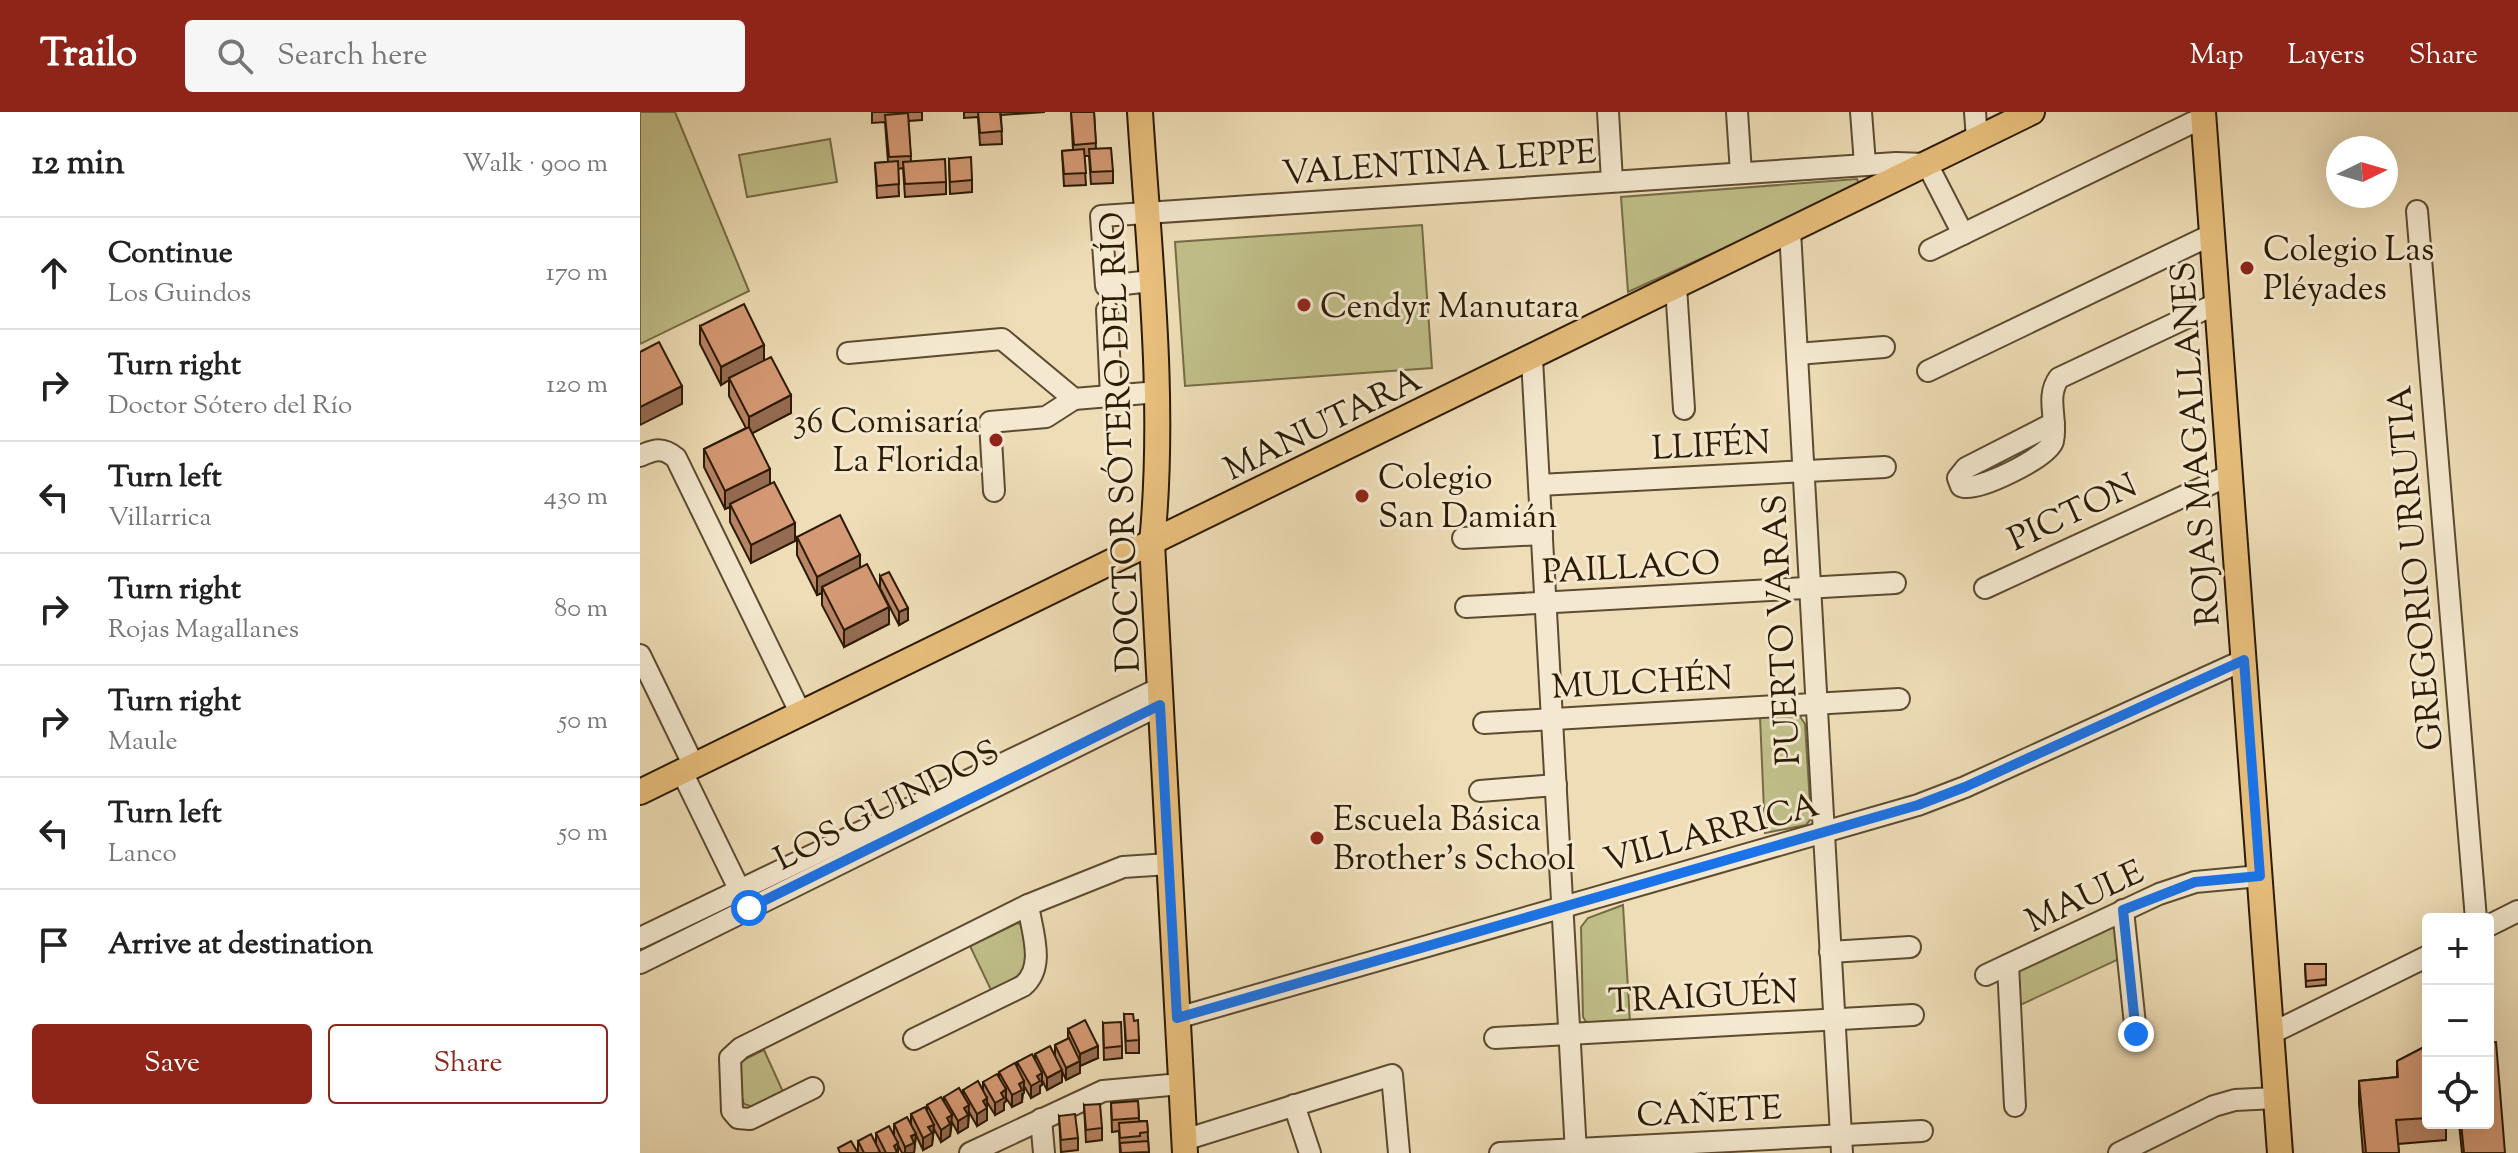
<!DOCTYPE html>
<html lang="en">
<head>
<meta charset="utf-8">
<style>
	:root { --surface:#fff; --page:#f6f6f6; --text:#222; --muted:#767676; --line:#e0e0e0; --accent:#8f2418 }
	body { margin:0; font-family:"Sorts Mill Goudy",serif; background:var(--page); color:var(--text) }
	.controls { position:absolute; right:24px; bottom:24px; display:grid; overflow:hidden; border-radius:8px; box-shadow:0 8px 32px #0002 }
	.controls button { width:72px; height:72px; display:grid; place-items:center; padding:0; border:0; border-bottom:2px solid var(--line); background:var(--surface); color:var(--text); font:40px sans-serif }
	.compass { position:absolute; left:1686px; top:24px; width:72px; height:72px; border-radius:50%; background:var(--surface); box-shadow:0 8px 32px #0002; rotate:85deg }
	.stop { position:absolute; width:24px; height:24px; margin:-18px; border:6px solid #1a73e8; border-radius:50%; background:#fff }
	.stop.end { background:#1a73e8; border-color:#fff; box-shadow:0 2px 8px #0008 }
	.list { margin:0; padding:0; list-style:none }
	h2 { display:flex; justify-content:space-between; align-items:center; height:104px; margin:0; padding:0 32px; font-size:34px }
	h2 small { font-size:26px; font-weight:400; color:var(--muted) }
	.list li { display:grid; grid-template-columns:52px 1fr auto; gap:24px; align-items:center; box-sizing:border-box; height:112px; padding:0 32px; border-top:2px solid var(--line) }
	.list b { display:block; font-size:30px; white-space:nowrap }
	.list p { margin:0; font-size:26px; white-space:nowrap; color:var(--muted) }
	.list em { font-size:26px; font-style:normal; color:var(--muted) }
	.actions { display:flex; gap:16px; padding:24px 32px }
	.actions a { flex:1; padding:18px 0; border:2px solid var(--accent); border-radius:8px; text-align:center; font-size:28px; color:var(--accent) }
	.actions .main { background:var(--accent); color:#fff }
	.icon { flex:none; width:44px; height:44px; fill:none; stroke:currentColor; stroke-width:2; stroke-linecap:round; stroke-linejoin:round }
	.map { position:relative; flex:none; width:1878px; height:1041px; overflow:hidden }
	header { display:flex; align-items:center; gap:48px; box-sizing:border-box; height:112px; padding:0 40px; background:var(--accent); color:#fff }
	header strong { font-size:38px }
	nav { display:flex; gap:44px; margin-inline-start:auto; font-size:28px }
	.search { width:560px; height:72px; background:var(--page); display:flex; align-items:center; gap:20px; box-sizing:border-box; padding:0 28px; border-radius:8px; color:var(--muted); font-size:30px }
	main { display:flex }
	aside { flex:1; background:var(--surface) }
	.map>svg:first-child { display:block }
	.green { fill:#c0bf89; stroke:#766c46; stroke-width:2 }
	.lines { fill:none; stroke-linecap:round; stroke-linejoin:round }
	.minor-casing { stroke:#5c4b30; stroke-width:24 }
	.major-casing { stroke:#2c1a03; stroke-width:28 }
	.minor { stroke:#f4e9d0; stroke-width:20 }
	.major { stroke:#e7be7b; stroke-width:24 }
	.wall { fill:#b78465; stroke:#2c1a03; stroke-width:2 }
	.shaded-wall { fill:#956c52; stroke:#2c1a03; stroke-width:2 }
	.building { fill:#d59a75; stroke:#2c1a03; stroke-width:2 }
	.route { stroke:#1a73e8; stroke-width:10 }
	.poi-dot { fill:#8f2418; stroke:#f4e9d0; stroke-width:3 }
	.labels { text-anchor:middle; stroke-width:6; stroke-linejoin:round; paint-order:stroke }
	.street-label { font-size:34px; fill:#2c1a03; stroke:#f4e9d0 }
	.poi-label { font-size:34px; fill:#2c1a03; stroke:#f4e9d0; text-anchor:start }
</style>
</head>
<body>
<header>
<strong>Trailo</strong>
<div class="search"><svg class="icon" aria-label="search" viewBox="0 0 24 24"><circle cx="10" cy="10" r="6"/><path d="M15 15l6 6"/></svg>Search here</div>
<nav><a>Map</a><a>Layers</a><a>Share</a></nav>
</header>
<main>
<aside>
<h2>12 min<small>Walk · 900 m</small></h2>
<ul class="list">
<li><svg class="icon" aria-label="ahead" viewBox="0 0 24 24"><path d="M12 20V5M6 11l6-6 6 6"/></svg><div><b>Continue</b><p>Los Guindos</p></div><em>170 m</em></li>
<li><svg class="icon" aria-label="right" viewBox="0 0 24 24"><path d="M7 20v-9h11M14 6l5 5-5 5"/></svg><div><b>Turn right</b><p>Doctor Sótero del Río</p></div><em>120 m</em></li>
<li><svg class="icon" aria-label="left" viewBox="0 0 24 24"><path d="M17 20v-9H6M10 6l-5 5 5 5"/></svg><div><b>Turn left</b><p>Villarrica</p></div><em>430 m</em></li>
<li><svg class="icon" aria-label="right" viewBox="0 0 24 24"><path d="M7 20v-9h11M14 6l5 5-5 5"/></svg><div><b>Turn right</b><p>Rojas Magallanes</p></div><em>80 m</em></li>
<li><svg class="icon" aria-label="right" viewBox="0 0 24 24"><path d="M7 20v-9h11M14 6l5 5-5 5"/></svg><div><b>Turn right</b><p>Maule</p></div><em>50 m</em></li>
<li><svg class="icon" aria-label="left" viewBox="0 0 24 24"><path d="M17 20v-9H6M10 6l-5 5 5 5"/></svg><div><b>Turn left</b><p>Lanco</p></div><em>50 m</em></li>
<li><svg class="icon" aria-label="arrive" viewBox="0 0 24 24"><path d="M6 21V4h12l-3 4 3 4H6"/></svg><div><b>Arrive at destination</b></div></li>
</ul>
<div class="actions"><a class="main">Save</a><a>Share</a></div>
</aside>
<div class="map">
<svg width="1878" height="1041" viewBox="0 0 1878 1041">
	<rect width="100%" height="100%" fill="#eeddb6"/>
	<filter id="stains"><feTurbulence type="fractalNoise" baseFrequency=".0025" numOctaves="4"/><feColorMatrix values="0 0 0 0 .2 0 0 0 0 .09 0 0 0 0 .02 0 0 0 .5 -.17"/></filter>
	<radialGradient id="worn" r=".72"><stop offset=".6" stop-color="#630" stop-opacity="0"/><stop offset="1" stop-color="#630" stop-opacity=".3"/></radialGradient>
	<g class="green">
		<polygon points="0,0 35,0 109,179 0,232"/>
		<polygon points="190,27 197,70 107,85 99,43"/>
		<polygon points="1217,67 1220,74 988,180 981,85"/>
		<polygon points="782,113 792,256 545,274 535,130"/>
		<polygon points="1159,603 1165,612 1171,707 1166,713 1125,721 1120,605"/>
		<polygon points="983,793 990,910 948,913 943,905 941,815 948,806"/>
		<path d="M378,811L385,816C387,860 393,858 351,878L330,834Z"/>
		<polygon points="1475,812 1479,847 1378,894 1374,859"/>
		<polygon points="124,938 144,982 113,995 104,992 95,963 99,950"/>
	</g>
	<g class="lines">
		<g class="minor-casing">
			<g id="minor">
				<polyline points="968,0 972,69"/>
				<polyline points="1097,0 1101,61"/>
				<polyline points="1221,0 1225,52"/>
				<polyline points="1335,0 1337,27"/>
				<polyline points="1777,99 1836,807"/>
				<polyline points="1150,119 1202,1041"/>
				<polyline points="1290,138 1564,5"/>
				<polyline points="511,169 466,174 461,104 1256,51 1287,52 1323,122"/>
				<polyline points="1036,175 1044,297"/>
				<polyline points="467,198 471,284"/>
				<polyline points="208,241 362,227 434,287 518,280"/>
				<polyline points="1157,242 1244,235"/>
				<polyline points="892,247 936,1041"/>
				<polyline points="1288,259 1573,122"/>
				<path d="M1414,311L1326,356L1318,366L1321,374C1334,382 1409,345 1413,329C1418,308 1405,285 1419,266L1578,191"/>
				<path d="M0,344C15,337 23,335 36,346L161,602"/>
				<polyline points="899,373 1245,355"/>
				<polyline points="354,379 350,310 406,305 434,287"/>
				<polyline points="823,426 902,422"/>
				<polyline points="1345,476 1590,363"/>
				<polyline points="826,495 1255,471"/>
				<polyline points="0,543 54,654"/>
				<polyline points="844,611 1259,587"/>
				<polyline points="42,660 105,789"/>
				<polyline points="840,679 916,673"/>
				<polyline points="1483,798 1496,922"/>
				<polyline points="1848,814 1878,799"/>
				<polyline points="0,826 520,576"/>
				<polyline points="1190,840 1270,835"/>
				<polyline points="0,851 520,593"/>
				<polyline points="1368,853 1375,994"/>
				<polyline points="1346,863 1519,782 1555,770 1620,764"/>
				<polyline points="537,906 1278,693 1325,675 1604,548"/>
				<polyline points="1632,921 1788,844"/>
				<polyline points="855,926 1273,903"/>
				<path d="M274,927L383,874C406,855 392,820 388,793"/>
				<polyline points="173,976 110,1007 98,1006 92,999 90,946 101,936 388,793 483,755 529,752"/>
				<polyline points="654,993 670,1041"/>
				<polyline points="401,1007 404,1041"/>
				<polyline points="544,1028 752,963 759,1041"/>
				<polyline points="330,1041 463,979 541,972"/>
				<polyline points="860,1041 1282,1019"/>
				<polyline points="1479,1041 1574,994 1595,988 1636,986"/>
			</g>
		</g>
		<g class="major-casing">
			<g id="major">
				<path d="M500,0C509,143 526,288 512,431L545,1041"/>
				<polyline points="1563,0 1640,1041"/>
				<polyline points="0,680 1392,0"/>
			</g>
		</g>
		<use href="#minor" class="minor"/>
		<use href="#major" class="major"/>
	</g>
	<g class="wall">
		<polygon points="232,0 282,0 282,8 268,9 271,49 306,70 306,82 265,85 263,56 258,57 259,84 237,86 235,51 248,50 245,10 232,11"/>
		<polygon points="324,0 405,0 361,3 362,32 340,33 338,5 324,6"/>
		<polygon points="431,0 454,0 456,37 473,59 473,71 451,72 449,44 444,44 446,73 424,74 422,39 433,38"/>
		<polygon points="309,47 332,68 332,80 310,82"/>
		<polygon points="60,214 124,248 151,301 112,321 130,371 155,429 111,451 90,410 90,395 85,397 64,355 64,337 106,316 89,284 89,268 81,273 60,232"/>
		<polygon points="157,425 220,455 249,512 204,535 182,493 182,481 177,483 157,443"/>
		<polygon points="240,464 268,508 259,513 240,476"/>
		<polygon points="1665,852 1686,852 1686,873 1666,875"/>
		<polygon points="484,902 494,909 499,928 499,941 486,941"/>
		<polygon points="463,911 482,934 482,946 464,948"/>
		<polygon points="428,917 458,946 440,954 440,961 426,968 422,959 422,970 407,978 402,968 402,973 400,974 400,981 391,986 384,974 382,990 372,995 366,986 366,989 364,991 364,998 355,1003 347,990 347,1008 337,1014 329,1000 328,1015 318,1021 312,1010 310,1024 301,1030 294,1017 292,1033 283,1038 276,1023 274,1041 262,1041 258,1033 258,1041 218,1041 218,1029 236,1032 236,1021 254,1022 254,1012 271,1013 271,1002 287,999 287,993 304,990 304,985 323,983 323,978 343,977 343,970 359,965 359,960 377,956 377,950 395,948 395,942 415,944 415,933 428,927"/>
		<polygon points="1788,933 1788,1011 1806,1011 1806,1028 1758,1032 1759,1041 1723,1041 1719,992 1719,969 1757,965 1757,949"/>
		<polygon points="498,989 499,1009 507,1009 509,1041 480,1041 479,1019 472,1020 471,991"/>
		<polygon points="444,993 462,1016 462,1028 446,1030"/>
		<polygon points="419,1004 438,1026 438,1038 421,1040"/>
		<polygon points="1819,1011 1848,1011 1865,1041 1822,1041"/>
	</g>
	<g class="shaded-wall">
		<polygon points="124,233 124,251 89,266 89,268 81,273 81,255"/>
		<polygon points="42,274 42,292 0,313 0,295"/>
		<polygon points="151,283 151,301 109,323 109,305"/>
		<polygon points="130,357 130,375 90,392 90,395 85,397 85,379"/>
		<polygon points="155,411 155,429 111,451 111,433"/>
		<polygon points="220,443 220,461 182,475 182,481 177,483 177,465"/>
		<polygon points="249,495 249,512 204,535 204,518"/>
		<polygon points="268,496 268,508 259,513 259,500"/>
		<polygon points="458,934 458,946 440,954 440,942"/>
		<polygon points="440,949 440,961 426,968 426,956"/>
		<polygon points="422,958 422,970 407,978 407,966"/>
		<polygon points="402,961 402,973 400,974 400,981 391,986 391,974 397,964"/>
		<polygon points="384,969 384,981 382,982 382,990 372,995 372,983 379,972"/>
		<polygon points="366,977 366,989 364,991 364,998 355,1003 355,991 361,981"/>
		<polygon points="347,986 347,1008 337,1014 337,1002 343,989"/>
		<polygon points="329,993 328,1015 318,1021 318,1009 324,996"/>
		<polygon points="312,1003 310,1024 301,1030 301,1018 307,1006"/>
		<polygon points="294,1013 292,1033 283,1038 283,1026 288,1015"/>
		<polygon points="276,1022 274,1041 265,1041 265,1035 271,1024"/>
		<polygon points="258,1031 258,1041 254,1041 254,1034"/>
	</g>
	<g class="building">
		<polygon points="338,0 360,0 362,19 340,21"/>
		<polygon points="431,0 454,0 456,31 434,33"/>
		<polygon points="268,1 271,44 249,45 245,3"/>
		<polygon points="471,36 473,59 451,60 449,37"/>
		<polygon points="444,37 446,61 424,62 422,39"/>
		<polygon points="331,45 332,68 310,70 309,47"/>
		<polygon points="305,47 306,70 265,72 263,50"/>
		<polygon points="258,49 259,72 237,74 235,51"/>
		<polygon points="104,192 124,233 81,255 60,214"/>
		<polygon points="19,230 42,274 0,295 0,240"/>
		<polygon points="131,245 151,283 109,305 89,266"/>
		<polygon points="109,315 130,357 85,379 64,337"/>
		<polygon points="134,370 155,411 111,433 90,392"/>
		<polygon points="200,403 220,443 177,465 157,425"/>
		<polygon points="227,452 249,495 204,518 182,475"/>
		<polygon points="249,460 268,496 259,500 240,464"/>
		<polygon points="1665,852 1686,852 1686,867 1666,869"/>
		<polygon points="484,902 493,902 494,909 498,908 499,928 486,929"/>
		<polygon points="445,908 458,934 440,942 428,917"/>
		<polygon points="481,910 482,934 464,936 463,911"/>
		<polygon points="429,926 440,949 426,956 415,933"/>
		<polygon points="1856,930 1865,1041 1824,1041 1821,1011 1848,1011 1848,931"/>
		<polygon points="1788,933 1788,1006 1756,1008 1759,1041 1726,1041 1719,969 1758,965 1757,949"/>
		<polygon points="410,934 422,958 407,966 395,942"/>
		<polygon points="392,942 402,961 397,964 400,969 391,974 377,950"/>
		<polygon points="375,951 384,969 379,972 382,978 372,983 359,960"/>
		<polygon points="357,962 366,977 361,981 364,986 355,991 343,970"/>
		<polygon points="338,969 347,986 343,989 347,996 337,1002 323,978"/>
		<polygon points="319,976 329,993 324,996 328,1003 318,1009 304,985"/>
		<polygon points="301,985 312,1003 307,1006 310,1012 301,1018 287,993"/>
		<polygon points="498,989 499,1006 472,1008 471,991"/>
		<polygon points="460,992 462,1016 446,1018 444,993"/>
		<polygon points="285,995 294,1013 288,1015 292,1021 283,1026 271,1002"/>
		<polygon points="435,1002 438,1026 421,1028 419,1004"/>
		<polygon points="267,1005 276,1022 271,1024 274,1031 265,1035 254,1012"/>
		<polygon points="507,1009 508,1020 500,1021 500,1024 480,1026 479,1011"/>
		<polygon points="249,1014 258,1031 254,1034 257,1040 255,1041 246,1041 236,1021"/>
		<polygon points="231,1022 240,1040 237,1041 224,1041 218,1029"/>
		<polygon points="211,1029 218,1041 200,1041 198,1036"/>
		<polygon points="508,1029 509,1040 481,1041 480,1031"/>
	</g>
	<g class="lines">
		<polyline class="route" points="109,796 520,593 537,906 1278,693 1325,675 1604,548 1620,764 1555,770 1483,798 1496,922"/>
	</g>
	<g class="poi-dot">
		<circle cx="1607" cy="156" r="8"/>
		<circle cx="664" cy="193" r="8"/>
		<circle cx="356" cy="328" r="8"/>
		<circle cx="722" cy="384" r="8"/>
		<circle cx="677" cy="726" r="8"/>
	</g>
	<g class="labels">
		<g class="street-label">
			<text transform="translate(799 49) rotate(-4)" y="12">VALENTINA LEPPE</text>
			<text transform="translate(682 311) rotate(-26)" y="12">MANUTARA</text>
			<text transform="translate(479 330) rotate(-92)" y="12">DOCTOR SÓTERO DEL RÍO</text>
			<text transform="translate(1071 332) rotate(-3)" y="12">LLIFÉN</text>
			<text transform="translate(1554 332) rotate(-94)" y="12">ROJAS MAGALLANES</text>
			<text transform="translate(1432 399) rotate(-25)" y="12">PICTON</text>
			<text transform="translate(991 454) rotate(-3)" y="12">PAILLACO</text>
			<text transform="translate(1774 456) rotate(-95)" y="12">GREGORIO URRUTIA</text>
			<text transform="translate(1140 518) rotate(-93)" y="12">PUERTO VARAS</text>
			<text transform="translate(1002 569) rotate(-3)" y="12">MULCHÉN</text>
			<text transform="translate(246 692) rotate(-27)" y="12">LOS GUINDOS</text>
			<text transform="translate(1071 719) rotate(-15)" y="12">VILLARRICA</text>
			<text transform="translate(1444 783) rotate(-25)" y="12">MAULE</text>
			<text transform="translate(1063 883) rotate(-3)" y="12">TRAIGUÉN</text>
			<text transform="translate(1069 998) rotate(-3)" y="12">CAÑETE</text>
		</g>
		<g class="poi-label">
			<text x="1623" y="148">Colegio Las<tspan x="1623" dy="39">Pléyades</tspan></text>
			<text x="680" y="205">Cendyr Manutara</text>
			<text x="340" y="320" text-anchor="end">36 Comisaría<tspan x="340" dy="39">La Florida</tspan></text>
			<text x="738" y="376">Colegio<tspan x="738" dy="39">San Damián</tspan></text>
			<text x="693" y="718">Escuela Básica<tspan x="693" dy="39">Brother's School</tspan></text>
		</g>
	</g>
	<rect width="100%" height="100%" filter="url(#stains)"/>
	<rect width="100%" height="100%" fill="url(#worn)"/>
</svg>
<div class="controls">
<button>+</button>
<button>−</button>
<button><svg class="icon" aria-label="locate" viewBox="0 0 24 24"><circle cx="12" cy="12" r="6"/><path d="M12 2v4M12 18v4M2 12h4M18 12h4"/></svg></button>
</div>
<svg class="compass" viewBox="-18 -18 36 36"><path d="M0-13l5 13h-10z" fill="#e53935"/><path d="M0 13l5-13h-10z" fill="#767676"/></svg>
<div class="stop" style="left:109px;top:796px"></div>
<div class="stop end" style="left:1496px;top:922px"></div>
</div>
</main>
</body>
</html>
